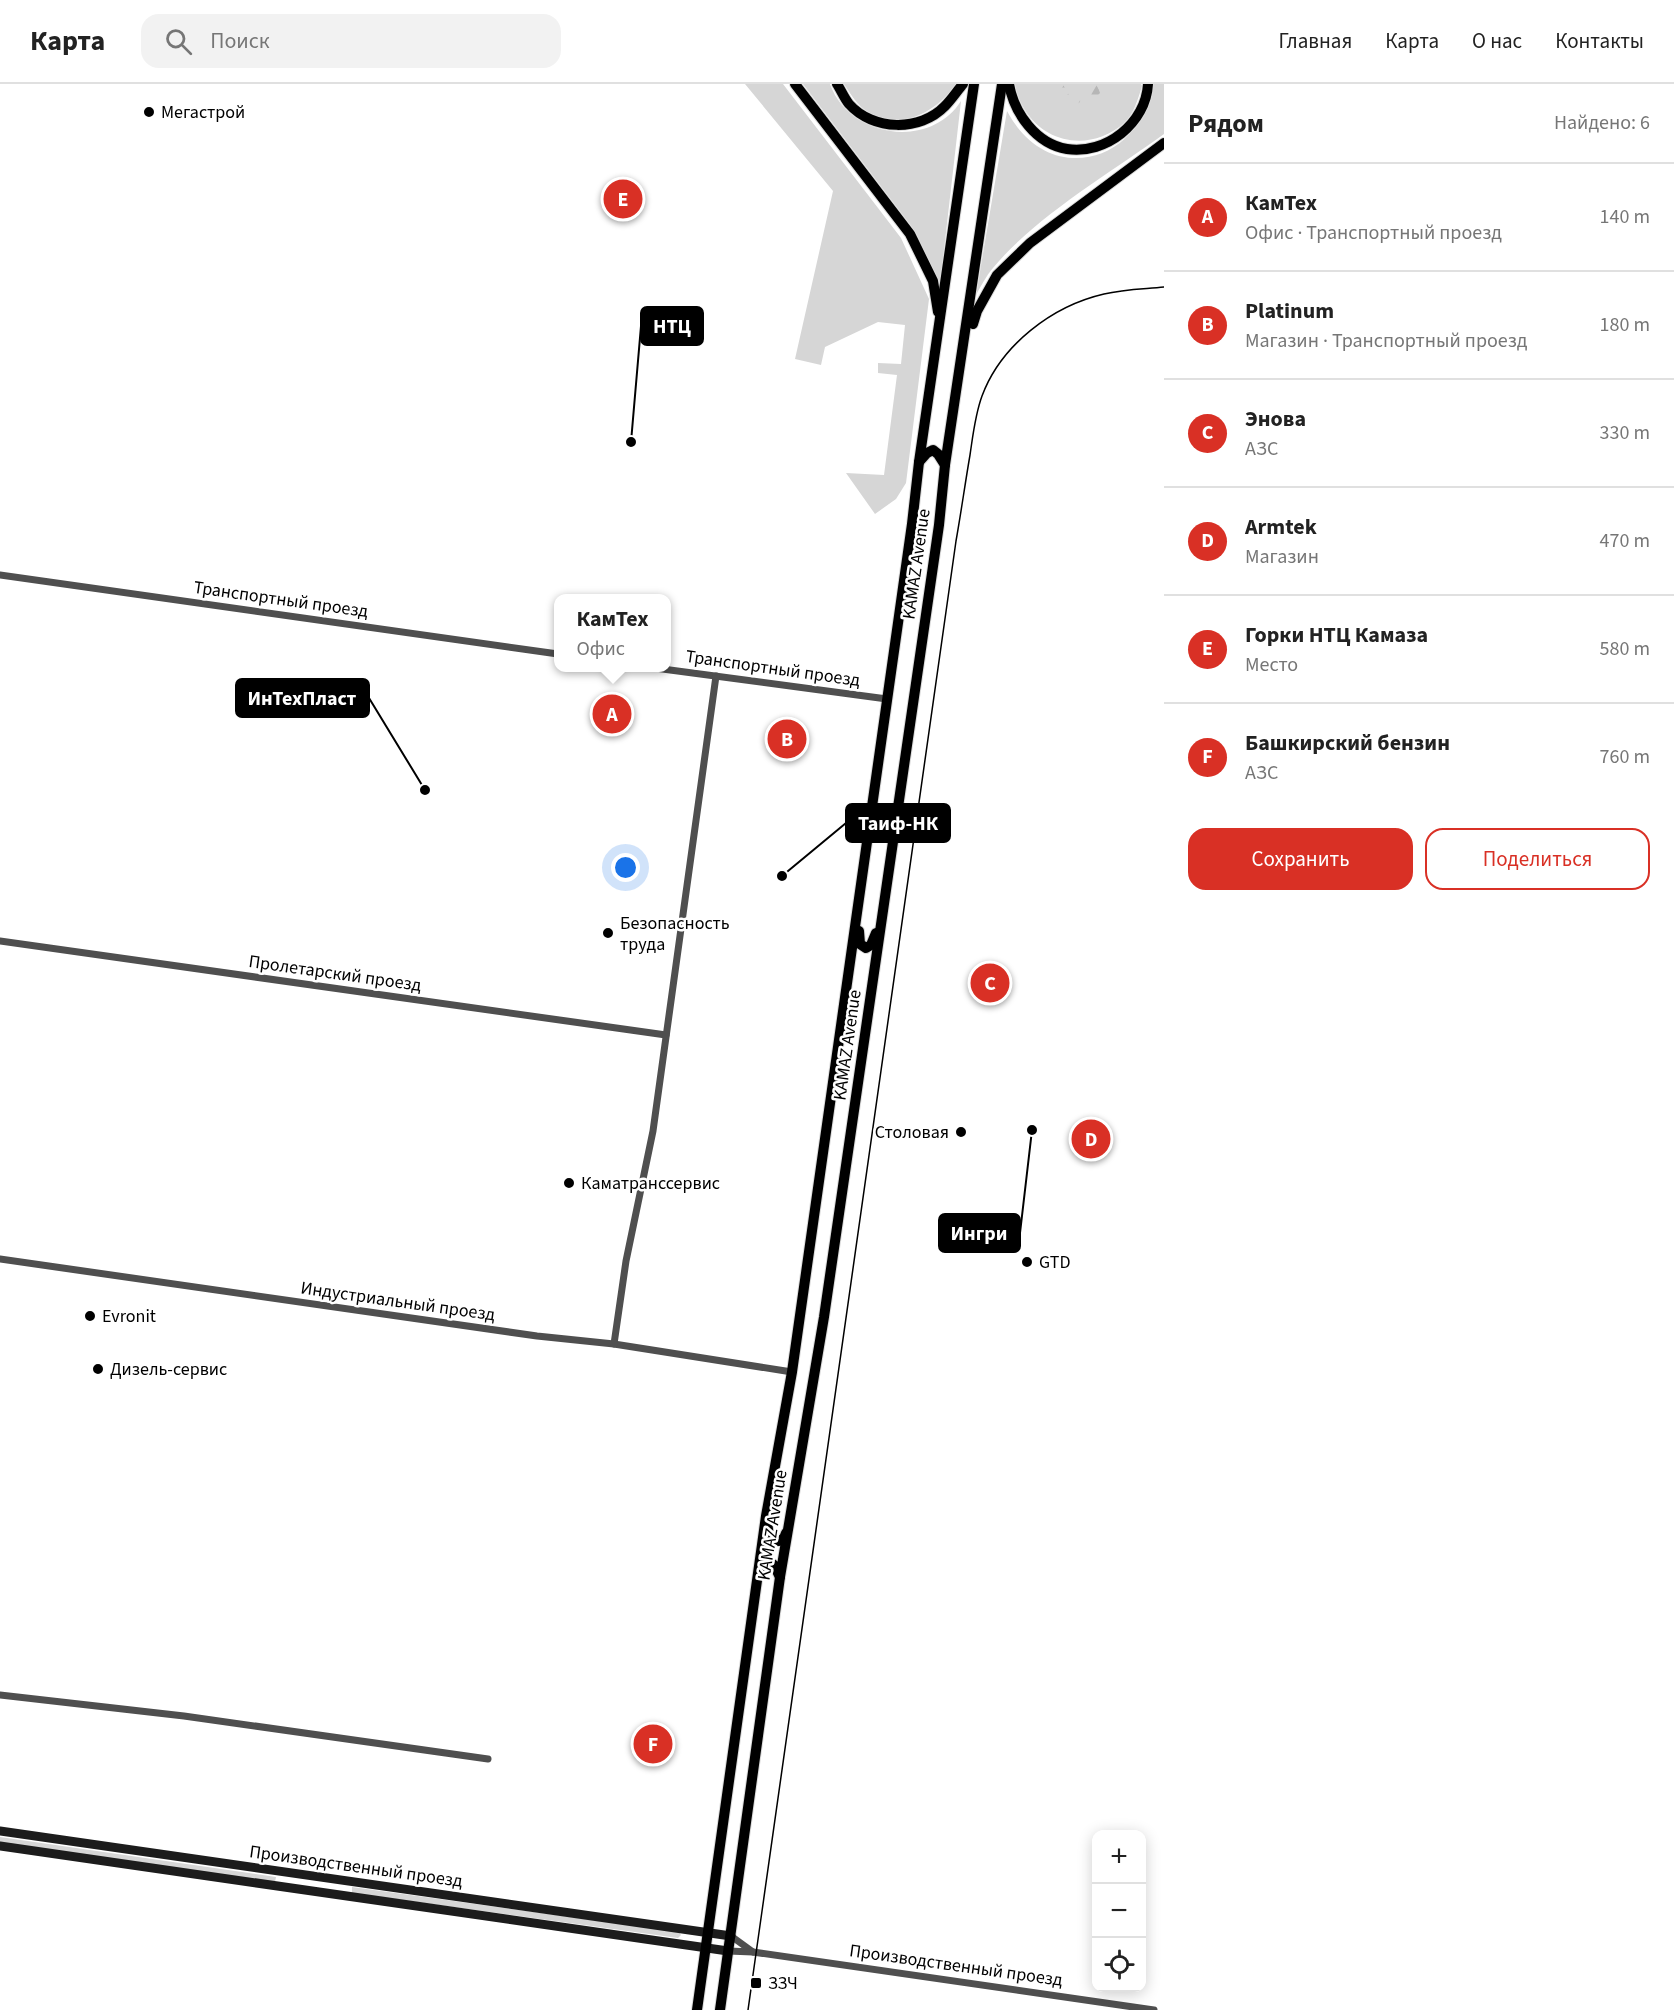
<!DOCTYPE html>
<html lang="ru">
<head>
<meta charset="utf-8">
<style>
	:root { --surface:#fff; --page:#f2f2f2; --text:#222; --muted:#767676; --line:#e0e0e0; --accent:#d93025 }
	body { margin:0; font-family:"Source Sans 3",sans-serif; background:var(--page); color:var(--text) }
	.controls { position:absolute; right:18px; bottom:18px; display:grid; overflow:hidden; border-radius:12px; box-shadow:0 3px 15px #0003 }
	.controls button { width:54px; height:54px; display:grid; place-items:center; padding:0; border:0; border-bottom:2px solid var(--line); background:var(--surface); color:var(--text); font:30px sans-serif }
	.you { position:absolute; left:626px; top:784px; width:21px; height:21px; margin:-15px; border:4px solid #fff; border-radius:50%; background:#1a73e8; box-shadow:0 0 0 9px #1a73e833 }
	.badge { display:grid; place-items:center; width:39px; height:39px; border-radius:50%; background:var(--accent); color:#fff; font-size:20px; font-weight:700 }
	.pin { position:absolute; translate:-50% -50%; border:3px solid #fff; box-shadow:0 2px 6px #0006 }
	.popup { position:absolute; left:554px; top:510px; width:117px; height:78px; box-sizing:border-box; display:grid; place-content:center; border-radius:12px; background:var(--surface); filter:drop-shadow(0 2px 4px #0005); font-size:20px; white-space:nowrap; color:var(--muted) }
	.popup b { font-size:22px; color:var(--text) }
	.popup::after { content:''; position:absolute; left:50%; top:100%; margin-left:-12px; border:12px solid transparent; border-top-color:var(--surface) }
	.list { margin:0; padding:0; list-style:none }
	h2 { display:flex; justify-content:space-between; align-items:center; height:78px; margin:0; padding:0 24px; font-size:26px }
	h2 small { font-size:20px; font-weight:400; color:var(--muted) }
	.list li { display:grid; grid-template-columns:39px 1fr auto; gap:18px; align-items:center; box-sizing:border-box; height:108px; padding:0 24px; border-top:2px solid var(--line) }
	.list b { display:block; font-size:22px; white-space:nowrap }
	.list p { margin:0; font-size:20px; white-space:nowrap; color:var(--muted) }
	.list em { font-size:20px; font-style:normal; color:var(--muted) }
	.actions { display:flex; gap:12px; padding:18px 24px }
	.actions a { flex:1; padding:14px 0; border:2px solid var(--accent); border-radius:18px; text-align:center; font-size:21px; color:var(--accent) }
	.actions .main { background:var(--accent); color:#fff }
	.icon { flex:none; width:33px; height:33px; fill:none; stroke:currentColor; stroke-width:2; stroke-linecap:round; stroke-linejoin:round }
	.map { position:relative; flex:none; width:1164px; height:1926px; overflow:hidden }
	header { display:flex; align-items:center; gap:36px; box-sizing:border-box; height:84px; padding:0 30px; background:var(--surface); border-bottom:2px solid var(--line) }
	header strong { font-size:28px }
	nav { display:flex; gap:33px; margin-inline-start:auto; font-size:21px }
	.search { width:420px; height:54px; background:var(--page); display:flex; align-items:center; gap:15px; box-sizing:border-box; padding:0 21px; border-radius:18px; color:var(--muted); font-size:22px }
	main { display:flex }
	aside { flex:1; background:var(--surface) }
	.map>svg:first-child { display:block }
	.green { fill:#d6d6d6 }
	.forest { fill:url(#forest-firs) }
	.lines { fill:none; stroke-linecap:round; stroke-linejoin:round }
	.primary-casing { stroke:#dbdbdb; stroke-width:12 }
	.street { stroke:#4f4f4f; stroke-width:7 }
	.secondary { stroke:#1c1c1c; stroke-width:9 }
	.primary { stroke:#000; stroke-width:10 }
	.tram { stroke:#000; stroke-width:1.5 }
	.poi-dot { fill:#000; stroke:#fff; stroke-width:2 }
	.labels { text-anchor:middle; stroke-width:5; stroke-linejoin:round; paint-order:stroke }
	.poi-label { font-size:18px; fill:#000; stroke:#fff; text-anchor:start }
	.street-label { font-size:18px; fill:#000; stroke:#fff }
	.leader { fill:none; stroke:#000; stroke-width:2 }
	.callout-dot { fill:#000; stroke:#fff; stroke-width:2 }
	.callout { fill:#000; stroke:#000; stroke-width:2 }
	.callout-label { font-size:20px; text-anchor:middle; font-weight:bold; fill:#fff }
</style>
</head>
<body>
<header>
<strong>Карта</strong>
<div class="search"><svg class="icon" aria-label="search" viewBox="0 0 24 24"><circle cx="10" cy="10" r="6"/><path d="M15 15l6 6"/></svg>Поиск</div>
<nav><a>Главная</a><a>Карта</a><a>О нас</a><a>Контакты</a></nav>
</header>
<main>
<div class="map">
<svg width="1164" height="1926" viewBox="0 0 1164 1926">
	<defs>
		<pattern id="forest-firs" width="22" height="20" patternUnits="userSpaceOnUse" patternTransform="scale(1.5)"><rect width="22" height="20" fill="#d6d6d6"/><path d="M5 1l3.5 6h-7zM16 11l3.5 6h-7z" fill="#b6b6b6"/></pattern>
	</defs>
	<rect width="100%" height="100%" fill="#fff"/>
	<g class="green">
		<polygon points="745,0 783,0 901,154 929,215 906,399 896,415 875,430 846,389 884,391 897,291 878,289 878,279 901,280 905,241 878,238 825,263 821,281 795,275 833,107"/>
		<path d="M803,0H830C849,54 930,66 961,17L940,201L912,143Z"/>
		<path d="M844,0H956C937,28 900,48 868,28C857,21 851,11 844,0Z"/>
		<path d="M1015,0H1141L1142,2C1138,15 1134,30 1124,39C1093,67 1046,61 1025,26C1020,18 1016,9 1015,0Z"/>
		<path d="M1153,0H1164V50C1110,89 1035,133 993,184C986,192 981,202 976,211L1007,27C1047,103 1139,82 1153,0Z"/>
		<polygon points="0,1753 276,1793 275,1798 0,1759"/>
		<polygon points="352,1803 679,1848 681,1851 678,1854 352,1809"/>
	</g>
	<polygon class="forest" points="1052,0 1097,0 1100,9 1093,16 1090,15 1089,10 1086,8 1079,19 1072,20 1065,13 1072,6 1071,3 1057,4"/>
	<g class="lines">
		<g class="primary-casing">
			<g id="primary">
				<polyline points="795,0 910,150 933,197 938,228"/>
				<path d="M837,0C841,6 844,14 849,20C873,47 920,48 945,22C952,15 957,7 963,0"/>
				<path d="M1009,0C1014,29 1036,60 1067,65C1106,71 1146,39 1148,0"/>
				<polyline points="973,240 977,227 997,191 1030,159 1164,59"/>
				<polyline points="919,378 927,369 933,366 938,370 945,381"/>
				<polyline points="859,847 860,860 866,864 871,861 876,849"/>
				<path d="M767,1439C768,1448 770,1454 779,1457L784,1454L786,1449"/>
				<polyline points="759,1487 765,1480 770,1478 774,1481 780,1493"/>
				<polyline points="697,1926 766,1432 792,1288 912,440 919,378 974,0"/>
				<polyline points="720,1926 780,1493 824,1233 939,441 945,381 1002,0"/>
			</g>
		</g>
		<g class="street">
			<polyline points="0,491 558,570"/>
			<polyline points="655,584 887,615"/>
			<polyline points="0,857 666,951"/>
			<polyline points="0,1175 537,1252 614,1260 792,1288"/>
			<polyline points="614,1260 626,1177 653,1047 716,592"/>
			<polyline points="0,1611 184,1632 488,1675"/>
			<polyline points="731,1852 753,1868"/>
			<polyline points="728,1867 753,1868 1154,1926"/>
		</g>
		<g class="secondary">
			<polyline points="0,1747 731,1852"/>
			<polyline points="0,1762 728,1867"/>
		</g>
		<use href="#primary" class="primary"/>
		<path class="tram" d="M748,1926L956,457C961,429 965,400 970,371C973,351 975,331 982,312C1001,261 1052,222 1104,210C1124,205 1144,205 1164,203"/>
	</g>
	<g class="poi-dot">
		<circle cx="149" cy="28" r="6"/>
		<circle cx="608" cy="849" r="6"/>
		<circle cx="961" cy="1048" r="6"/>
		<circle cx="569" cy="1099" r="6"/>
		<circle cx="1027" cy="1178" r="6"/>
		<circle cx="90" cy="1232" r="6"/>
		<circle cx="98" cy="1285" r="6"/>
		<rect x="750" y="1893" width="12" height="12" rx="3"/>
	</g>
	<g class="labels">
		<g class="poi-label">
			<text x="161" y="34">Мегастрой</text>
			<text x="620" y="845">Безопасность<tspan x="620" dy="21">труда</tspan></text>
			<text x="949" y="1054" text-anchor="end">Столовая</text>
			<text x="581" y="1105">Каматранссервис</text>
			<text x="1039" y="1184">GTD</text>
			<text x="102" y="1238">Evronit</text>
			<text x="110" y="1291">Дизель-сервис</text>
			<text x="768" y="1905">ЗЗЧ</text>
		</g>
		<g class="street-label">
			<text transform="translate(916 480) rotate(-82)" y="6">KAMAZ Avenue</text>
			<text transform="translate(281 515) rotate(8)" y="6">Транспортный проезд</text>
			<text transform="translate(773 584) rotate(8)" y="6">Транспортный проезд</text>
			<text transform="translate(335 889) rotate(8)" y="6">Пролетарский проезд</text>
			<text transform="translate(847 961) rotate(-82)" y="6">KAMAZ Avenue</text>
			<text transform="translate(398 1217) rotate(8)" y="6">Индустриальный проезд</text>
			<text transform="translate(772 1441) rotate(-81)" y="6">KAMAZ Avenue</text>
			<text transform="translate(356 1782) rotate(8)" y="6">Производственный проезд</text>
			<text transform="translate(956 1881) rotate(8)" y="6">Производственный проезд</text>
		</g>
	</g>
	<path class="leader" d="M631 358L641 242M425 706L369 614M782 792L846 739M1032 1046L1020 1149"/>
	<g class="callout-dot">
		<circle cx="631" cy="358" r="6"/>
		<circle cx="425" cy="706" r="6"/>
		<circle cx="782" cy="792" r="6"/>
		<circle cx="1032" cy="1046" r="6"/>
	</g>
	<g class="callout">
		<rect x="641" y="223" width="62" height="38" rx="6"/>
		<rect x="236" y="595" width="133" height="38" rx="6"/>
		<rect x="846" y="720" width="104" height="38" rx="6"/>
		<rect x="939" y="1130" width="81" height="38" rx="6"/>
	</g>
	<g class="callout-label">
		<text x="672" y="249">НТЦ</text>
		<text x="302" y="621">ИнТехПласт</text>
		<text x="898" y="746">Таиф-НК</text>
		<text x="979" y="1156">Ингри</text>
	</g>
</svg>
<div class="controls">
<button>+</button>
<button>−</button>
<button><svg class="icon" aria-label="locate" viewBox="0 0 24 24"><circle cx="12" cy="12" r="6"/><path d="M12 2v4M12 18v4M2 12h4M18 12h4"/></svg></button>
</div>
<div class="you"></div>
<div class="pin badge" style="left:612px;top:630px">A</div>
<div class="popup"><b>КамТех</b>Офис</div>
<div class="pin badge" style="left:787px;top:655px">B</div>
<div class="pin badge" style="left:990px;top:899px">C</div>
<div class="pin badge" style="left:1091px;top:1055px">D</div>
<div class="pin badge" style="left:623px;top:115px">E</div>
<div class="pin badge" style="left:653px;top:1660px">F</div>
</div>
<aside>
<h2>Рядом<small>Найдено: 6</small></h2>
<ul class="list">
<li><span class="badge">A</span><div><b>КамТех</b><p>Офис · Транспортный проезд</p></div><em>140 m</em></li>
<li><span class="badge">B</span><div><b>Platinum</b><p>Магазин · Транспортный проезд</p></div><em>180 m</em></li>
<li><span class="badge">C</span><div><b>Энова</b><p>АЗС</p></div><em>330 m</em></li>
<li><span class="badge">D</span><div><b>Armtek</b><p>Магазин</p></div><em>470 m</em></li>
<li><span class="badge">E</span><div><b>Горки НТЦ Камаза</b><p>Место</p></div><em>580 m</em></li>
<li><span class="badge">F</span><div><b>Башкирский бензин</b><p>АЗС</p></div><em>760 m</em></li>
</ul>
<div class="actions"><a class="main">Сохранить</a><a>Поделиться</a></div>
</aside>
</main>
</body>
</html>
